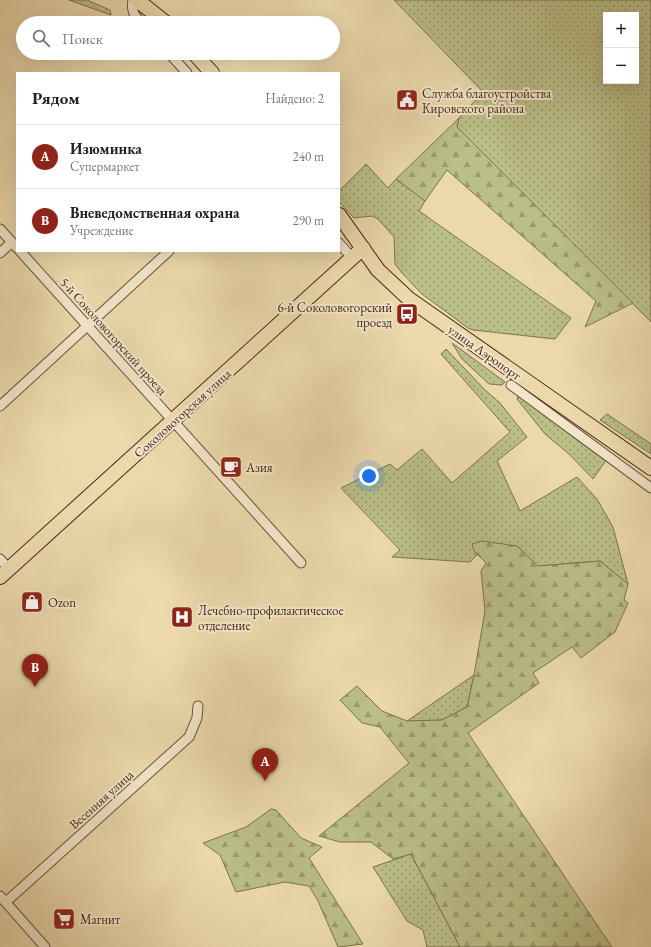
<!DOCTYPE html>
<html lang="ru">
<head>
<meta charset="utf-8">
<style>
	:root { --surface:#fff; --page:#f6f6f6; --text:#222; --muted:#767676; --line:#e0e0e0; --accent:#8f2418 }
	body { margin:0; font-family:"EB Garamond",serif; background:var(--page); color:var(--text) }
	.controls { position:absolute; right:12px; top:12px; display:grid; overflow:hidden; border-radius:0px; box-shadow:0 4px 16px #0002 }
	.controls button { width:36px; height:36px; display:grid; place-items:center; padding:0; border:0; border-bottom:1px solid var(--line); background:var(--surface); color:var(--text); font:20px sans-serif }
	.you { position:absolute; left:369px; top:476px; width:14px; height:14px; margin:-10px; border:3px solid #fff; border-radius:50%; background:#1a73e8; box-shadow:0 0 0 6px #1a73e833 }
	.badge { display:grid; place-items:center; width:26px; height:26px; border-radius:50%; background:var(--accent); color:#fff; font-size:13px; font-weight:700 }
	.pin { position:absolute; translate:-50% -33px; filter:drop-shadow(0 1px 2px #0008) }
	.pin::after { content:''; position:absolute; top:21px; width:14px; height:12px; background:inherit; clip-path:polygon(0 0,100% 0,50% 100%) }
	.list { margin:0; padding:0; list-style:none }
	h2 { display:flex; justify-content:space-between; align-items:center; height:52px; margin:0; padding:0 16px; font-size:17px }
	h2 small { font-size:13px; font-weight:400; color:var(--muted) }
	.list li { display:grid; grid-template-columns:26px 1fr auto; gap:12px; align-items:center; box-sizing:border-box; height:64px; padding:0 16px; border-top:1px solid var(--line) }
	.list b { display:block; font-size:15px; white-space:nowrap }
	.list p { margin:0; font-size:13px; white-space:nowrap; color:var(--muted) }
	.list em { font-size:13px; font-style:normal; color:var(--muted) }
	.icon { flex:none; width:22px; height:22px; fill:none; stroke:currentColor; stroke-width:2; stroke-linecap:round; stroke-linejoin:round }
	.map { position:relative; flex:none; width:651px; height:947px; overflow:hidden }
	.search { position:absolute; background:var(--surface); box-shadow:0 4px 16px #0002; left:16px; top:16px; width:324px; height:44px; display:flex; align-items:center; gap:10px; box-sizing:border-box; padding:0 14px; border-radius:22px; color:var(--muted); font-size:15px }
	.panel { position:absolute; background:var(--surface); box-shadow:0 4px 16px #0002; left:16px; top:72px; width:324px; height:180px; border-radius:0px }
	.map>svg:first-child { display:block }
	.grass { fill:url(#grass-dots); stroke:#7f7250; fill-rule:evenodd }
	.forest { fill:url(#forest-firs); stroke:#7f7250 }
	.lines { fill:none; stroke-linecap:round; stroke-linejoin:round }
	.street-casing { stroke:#6e523e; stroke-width:11 }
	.primary-casing { stroke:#44251a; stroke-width:16 }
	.street { stroke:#f2e6c9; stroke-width:9 }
	.primary { stroke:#ebd9ac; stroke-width:14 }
	.labels { text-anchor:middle; stroke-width:4; stroke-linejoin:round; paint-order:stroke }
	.poi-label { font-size:13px; fill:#44251a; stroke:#f2e6c9; text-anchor:start }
	.street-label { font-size:13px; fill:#44251a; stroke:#f2e6c9 }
</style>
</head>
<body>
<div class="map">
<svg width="651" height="947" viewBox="0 0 651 947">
	<defs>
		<pattern id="grass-dots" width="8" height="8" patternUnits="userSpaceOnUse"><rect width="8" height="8" fill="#babe87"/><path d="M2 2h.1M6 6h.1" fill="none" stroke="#999a6e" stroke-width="1.8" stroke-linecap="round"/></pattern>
		<pattern id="forest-firs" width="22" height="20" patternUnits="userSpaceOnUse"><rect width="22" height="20" fill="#babe87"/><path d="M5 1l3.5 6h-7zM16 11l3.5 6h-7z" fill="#999a6e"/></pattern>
	</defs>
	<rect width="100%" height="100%" fill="#ebd9ac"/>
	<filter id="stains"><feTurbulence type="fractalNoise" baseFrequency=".005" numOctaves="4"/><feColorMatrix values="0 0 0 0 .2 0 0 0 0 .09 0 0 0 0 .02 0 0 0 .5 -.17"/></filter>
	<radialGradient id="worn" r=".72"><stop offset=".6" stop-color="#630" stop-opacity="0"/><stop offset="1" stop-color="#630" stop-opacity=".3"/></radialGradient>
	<g class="grass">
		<polygon points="69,0 87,0 110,10 111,15"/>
		<path d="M394,0H651V322L457,127L459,118L483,92ZM606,15H636V81H606Z"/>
		<polygon points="366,164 388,188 396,179 425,201 419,211 571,318 555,339 473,330 468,328 422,294 402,273 395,264 394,237 378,219 372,216 354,218 339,202 339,191"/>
		<polygon points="452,343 505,382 502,385 489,384 462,359"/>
		<polygon points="446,349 485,390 500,403 527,437 497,461 520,511 577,477 597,499 613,527 628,584 600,561 538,566 517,546 474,551 477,555 470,562 392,557 400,550 341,488 390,464 397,470 422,449 452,483 510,432 441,354"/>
		<polygon points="519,394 607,459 593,479 569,454 545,434 517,399"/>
		<polygon points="607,414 651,444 651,454 600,420"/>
		<polygon points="474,675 467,707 442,720 407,721"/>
		<polygon points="411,854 460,947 427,947 423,930 407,921 373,867"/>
	</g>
	<g class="forest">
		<polygon points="459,118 457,127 633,303 585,327 596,301 447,170 425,201 396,179"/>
		<polygon points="482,541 517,546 538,566 600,561 628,584 624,600 628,603 615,632 581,658 572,647 533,673 539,683 468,733 612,947 460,947 411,854 393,859 371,842 340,842 319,836 409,763 380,727 362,723 340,700 357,686 382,711 407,721 442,720 467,707 474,675 485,611 481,571 486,563 474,551 472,544"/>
		<polygon points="271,809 276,810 301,838 322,847 309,858 363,944 338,947 318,901 309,886 285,882 236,892 220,855 203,843 246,827"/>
	</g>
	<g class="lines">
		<g class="street-casing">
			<g id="street">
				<path d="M133,0C131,11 134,15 141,23"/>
				<polyline points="169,53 187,73"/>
				<polyline points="0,229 17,248"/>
				<polyline points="339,243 352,258"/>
				<polyline points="20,251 301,563"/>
				<polyline points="0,253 12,242"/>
				<polyline points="511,385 651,488"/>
				<polyline points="0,406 169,251"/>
				<polyline points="0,559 9,569"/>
				<polyline points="0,896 45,947"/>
				<polyline points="6,902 189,737 197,718 198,706"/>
			</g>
		</g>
		<g class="primary-casing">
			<g id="primary">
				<polyline points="137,0 166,23"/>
				<polyline points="194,53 212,73"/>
				<polyline points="339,215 378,270 409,299 651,468"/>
				<polyline points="0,577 363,248"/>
			</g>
		</g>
		<use href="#street" class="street"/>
		<use href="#primary" class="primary"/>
	</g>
	<defs>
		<g id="civic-square" transform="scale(1.15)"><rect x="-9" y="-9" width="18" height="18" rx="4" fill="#8f2418" stroke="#f2e6c9"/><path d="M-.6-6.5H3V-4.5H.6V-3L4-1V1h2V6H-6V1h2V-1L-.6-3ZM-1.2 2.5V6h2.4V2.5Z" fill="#fff"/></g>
		<g id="bus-square" transform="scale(1.15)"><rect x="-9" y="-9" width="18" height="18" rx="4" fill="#8f2418" stroke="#f2e6c9"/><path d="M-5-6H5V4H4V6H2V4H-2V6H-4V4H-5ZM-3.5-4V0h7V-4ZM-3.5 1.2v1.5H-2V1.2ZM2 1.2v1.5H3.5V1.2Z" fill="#fff"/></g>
		<g id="cafe-square" transform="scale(1.15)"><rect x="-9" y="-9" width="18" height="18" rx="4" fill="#8f2418" stroke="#f2e6c9"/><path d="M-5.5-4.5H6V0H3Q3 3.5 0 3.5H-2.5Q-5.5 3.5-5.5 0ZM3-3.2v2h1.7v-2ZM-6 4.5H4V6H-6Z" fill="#fff"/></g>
		<g id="shop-square" transform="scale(1.15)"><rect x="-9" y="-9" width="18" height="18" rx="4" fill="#8f2418" stroke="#f2e6c9"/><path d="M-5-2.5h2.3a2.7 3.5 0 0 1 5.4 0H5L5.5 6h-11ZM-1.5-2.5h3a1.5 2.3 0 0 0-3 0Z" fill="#fff"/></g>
		<g id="hospital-square" transform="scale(1.15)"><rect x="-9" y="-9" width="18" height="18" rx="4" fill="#8f2418" stroke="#f2e6c9"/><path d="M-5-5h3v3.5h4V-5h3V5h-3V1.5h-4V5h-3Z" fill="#fff"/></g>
		<g id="supermarket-square" transform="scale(1.15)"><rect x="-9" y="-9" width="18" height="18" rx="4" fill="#8f2418" stroke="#f2e6c9"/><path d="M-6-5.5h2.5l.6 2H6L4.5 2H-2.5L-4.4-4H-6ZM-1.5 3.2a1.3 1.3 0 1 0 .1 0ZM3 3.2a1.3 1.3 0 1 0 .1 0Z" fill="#fff"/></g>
	</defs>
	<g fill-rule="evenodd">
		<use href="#civic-square" x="407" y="100"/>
		<use href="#bus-square" x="407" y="314"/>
		<use href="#cafe-square" x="231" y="467"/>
		<use href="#shop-square" x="32" y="602"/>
		<use href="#hospital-square" x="182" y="617"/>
		<use href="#supermarket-square" x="64" y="919"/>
	</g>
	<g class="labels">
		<g class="poi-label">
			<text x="422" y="98">Служба благоустройства<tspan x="422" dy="15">Кировского района</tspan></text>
			<text x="392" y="312" text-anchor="end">6-й Соколовогорский<tspan x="392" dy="15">проезд</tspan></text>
			<text x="246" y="472">Азия</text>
			<text x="48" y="607">Ozon</text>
			<text x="198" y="615">Лечебно-профилактическое<tspan x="198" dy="15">отделение</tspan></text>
			<text x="80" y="924">Магнит</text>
		</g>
		<g class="street-label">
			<text transform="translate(114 336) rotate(48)" y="5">5-й Соколовогорский проезд</text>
			<text transform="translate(485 352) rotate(35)" y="5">улица Аэропорт</text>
			<text transform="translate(182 413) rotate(-42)" y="5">Соколовогорская улица</text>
			<text transform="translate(101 799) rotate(-42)" y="5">Весенняя улица</text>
		</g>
	</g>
	<rect width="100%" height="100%" filter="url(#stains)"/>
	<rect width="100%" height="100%" fill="url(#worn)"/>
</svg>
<div class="controls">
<button>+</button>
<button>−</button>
</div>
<div class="you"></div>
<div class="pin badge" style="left:265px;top:781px">A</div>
<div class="pin badge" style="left:35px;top:687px">B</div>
<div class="search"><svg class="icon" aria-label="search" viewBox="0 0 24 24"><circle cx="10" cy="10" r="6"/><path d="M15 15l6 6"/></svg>Поиск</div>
<section class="panel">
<h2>Рядом<small>Найдено: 2</small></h2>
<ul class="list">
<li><span class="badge">A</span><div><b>Изюминка</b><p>Супермаркет</p></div><em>240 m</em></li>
<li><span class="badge">B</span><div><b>Вневедомственная охрана</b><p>Учреждение</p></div><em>290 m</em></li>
</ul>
</section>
</div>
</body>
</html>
